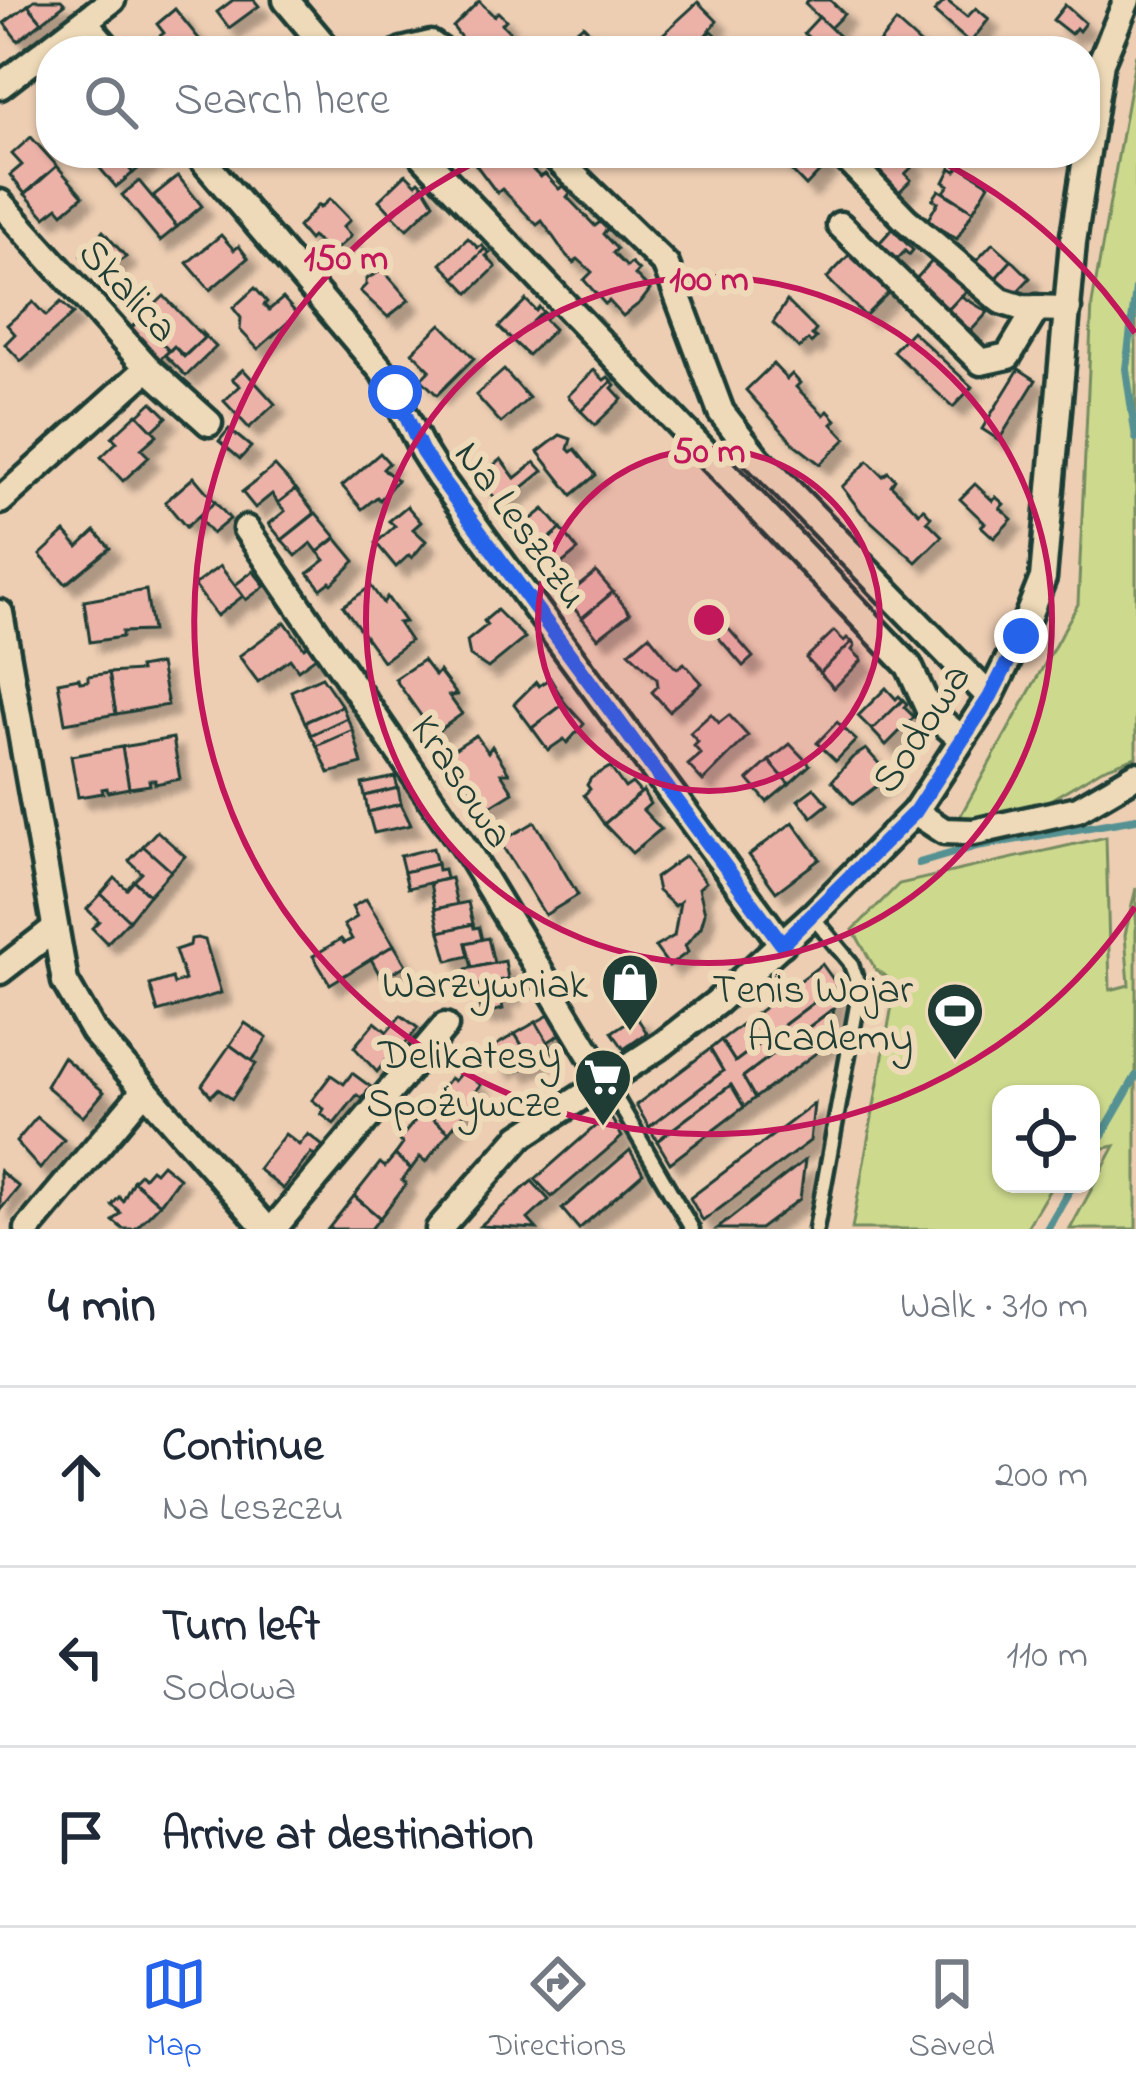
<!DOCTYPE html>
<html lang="en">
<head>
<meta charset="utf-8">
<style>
	:root { --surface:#fff; --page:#f2f2f3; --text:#1f2937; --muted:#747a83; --line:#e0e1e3; --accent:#2563eb }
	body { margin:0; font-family:"Indie Flower",sans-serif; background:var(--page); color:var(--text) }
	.controls { position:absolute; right:36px; bottom:36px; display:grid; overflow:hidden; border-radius:24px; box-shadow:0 3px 9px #0004 }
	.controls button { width:108px; height:108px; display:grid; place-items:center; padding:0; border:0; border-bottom:3px solid var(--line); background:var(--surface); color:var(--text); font:60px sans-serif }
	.stop { position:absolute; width:36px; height:36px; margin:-27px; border:9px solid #2563eb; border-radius:50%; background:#fff }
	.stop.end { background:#2563eb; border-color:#fff; box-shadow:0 3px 12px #0008 }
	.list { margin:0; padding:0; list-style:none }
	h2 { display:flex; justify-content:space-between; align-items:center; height:156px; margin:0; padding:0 48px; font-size:51px }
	h2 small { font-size:39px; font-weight:400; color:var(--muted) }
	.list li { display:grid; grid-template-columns:78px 1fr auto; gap:36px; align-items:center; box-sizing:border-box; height:180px; padding:0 48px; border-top:3px solid var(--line) }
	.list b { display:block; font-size:45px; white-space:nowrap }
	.list p { margin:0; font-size:39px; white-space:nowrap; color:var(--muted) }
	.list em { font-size:39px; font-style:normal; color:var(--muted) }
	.icon { flex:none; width:66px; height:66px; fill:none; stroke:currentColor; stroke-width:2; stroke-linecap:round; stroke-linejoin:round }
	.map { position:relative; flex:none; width:1136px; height:1229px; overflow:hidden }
	.search { position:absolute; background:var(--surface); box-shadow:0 3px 9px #0004; left:36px; right:36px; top:36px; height:132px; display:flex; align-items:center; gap:30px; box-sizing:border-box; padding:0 42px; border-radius:48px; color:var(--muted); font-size:45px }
	.sheet { height:696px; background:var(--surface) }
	nav { display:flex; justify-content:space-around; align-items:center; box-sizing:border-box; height:168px; border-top:3px solid var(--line); background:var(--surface); font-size:33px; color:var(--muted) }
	nav a { display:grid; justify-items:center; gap:6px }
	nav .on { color:var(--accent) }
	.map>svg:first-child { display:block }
	.green { fill:#cdda8e; stroke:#768c61; stroke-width:3 }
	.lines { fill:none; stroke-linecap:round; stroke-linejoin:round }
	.stream { stroke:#559192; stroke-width:8 }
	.building { fill:#ecb2a8; stroke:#1f3d34; stroke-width:3; filter:url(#shadow) }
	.lane-casing { stroke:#1f3d34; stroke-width:21 }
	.street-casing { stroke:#1f3d34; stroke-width:33 }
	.lane { stroke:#eedab8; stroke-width:12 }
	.street { stroke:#eedab8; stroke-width:24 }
	.route { stroke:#2563eb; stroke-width:15 }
	.ring { fill:none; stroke:#c2185b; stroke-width:6 }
	.labels { text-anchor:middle; stroke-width:12; stroke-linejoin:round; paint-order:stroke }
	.street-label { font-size:42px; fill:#1f3d34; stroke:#eedab8 }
	.poi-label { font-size:42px; fill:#1f3d34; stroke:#eedab8; text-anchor:end }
	.centre { fill:#c2185b; stroke:#eedab8; stroke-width:6 }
	.ring-label { font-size:36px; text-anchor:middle; font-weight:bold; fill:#c2185b; stroke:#eedab8; stroke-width:12; stroke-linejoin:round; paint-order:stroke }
</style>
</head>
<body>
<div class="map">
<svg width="1136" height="1229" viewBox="0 0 1136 1229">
	<defs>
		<filter id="shadow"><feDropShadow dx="10" dy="10" stdDeviation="3" flood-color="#0004"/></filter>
	</defs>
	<rect width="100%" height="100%" fill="#edceb3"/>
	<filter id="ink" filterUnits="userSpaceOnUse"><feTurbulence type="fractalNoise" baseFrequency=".00833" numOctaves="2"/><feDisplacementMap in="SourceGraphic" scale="24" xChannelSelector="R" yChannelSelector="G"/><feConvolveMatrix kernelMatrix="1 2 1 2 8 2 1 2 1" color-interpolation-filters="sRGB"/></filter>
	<g filter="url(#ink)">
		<g class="green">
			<polygon points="1136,54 1136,757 1102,769 1045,803 957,822 1078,604 1092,304"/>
			<polygon points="1106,837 1110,990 1129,985 1125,935 1136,888 1136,1229 1070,1229 1115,1146 1091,1151 1091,1094 1001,1094 1001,1184 1053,1184 1026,1229 852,1229 896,983 876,970 853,930 899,884"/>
		</g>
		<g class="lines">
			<g class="stream">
				<polyline points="1136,289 1126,369 1136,438"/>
				<polyline points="919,863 977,846 1136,819"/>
				<polyline points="1091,1154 1136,1076"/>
				<polyline points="1047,1229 1073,1184"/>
			</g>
		</g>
		<g class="building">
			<polygon points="34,0 61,0 65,4 42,22 28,5"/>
			<polygon points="233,0 254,0 259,6 229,28 217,12"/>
			<polygon points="809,0 830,0 844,14 830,28 805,4"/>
			<polygon points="946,0 967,17 976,8 989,19 970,43 934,12"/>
			<polygon points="479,1 494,16 498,12 506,20 502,24 528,51 471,51 453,27"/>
			<polygon points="698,2 717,21 693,51 676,51 661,36"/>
			<polygon points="28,5 42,22 18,41 4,23"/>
			<polygon points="1065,5 1085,23 1079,31 1076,28 1071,34 1053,20"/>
			<polygon points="175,9 204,45 196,51 157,51 164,46 157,38 164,33 157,24"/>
			<polygon points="819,17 844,41 834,51 822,51 804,33"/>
			<polygon points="896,22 926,49 923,51 875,48"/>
			<polygon points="583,25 601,43 598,45 602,51 577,51 567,38"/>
			<polygon points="712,31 729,47 726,51 701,51 697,47"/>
			<polygon points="31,137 57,166 25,194 10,175 22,165 12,154"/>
			<polygon points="87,153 117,153 133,173 116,187"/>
			<polygon points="117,153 157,153 133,173"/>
			<polygon points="467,153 524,153 531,160 527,164 540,177 545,174 559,189 564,185 571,192 567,197 595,226 600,222 607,229 603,234 617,249 613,253 627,267 631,263 639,271 635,275 650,290 641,302 623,316 609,301 605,304 584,280 592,272 578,259 574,263 566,255 542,221 537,225 502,189 497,193"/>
			<polygon points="787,153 814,153 826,165 806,186 780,159"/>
			<polygon points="888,153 901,153 914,165 905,174 911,180 898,193 873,170"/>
			<polygon points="57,166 83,196 63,213 58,207 45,217 25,194"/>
			<polygon points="960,166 989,184 973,211 944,192 949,185 944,182 951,168 956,171"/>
			<polygon points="406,174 416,184 419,181 423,185 393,215 379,200"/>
			<polygon points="178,176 202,206 177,227 153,196"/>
			<polygon points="139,181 177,227 160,241 122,195"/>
			<polygon points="423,185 434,203 407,229 393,215"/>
			<polygon points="939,190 973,211 957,239 927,221 938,202 933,199"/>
			<polygon points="330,199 350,220 343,227 351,236 332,253 312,237 309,240 298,227 318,205 320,208"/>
			<polygon points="892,229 913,250 909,255 905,251 891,266 873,250"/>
			<polygon points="103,231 126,257 98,275 81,256"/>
			<polygon points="221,235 234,250 239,246 248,258 210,290 187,263"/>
			<polygon points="468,238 478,248 482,245 485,249 455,278 441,264"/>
			<polygon points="993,243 1012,260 995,279 976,261"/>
			<polygon points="485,249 490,253 486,256 496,267 469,293 455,278"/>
			<polygon points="853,251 892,289 865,316 827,278"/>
			<polygon points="933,260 966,291 947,311 915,280"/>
			<polygon points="1012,260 1030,278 1013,296 995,279"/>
			<polygon points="383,270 409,300 388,317 360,291 366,285 366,279"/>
			<polygon points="255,288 267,302 264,305 269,310 283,298 297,314 258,349 240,330 241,318 233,308"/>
			<polygon points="164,296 204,338 184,356 174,346 169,351 140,319"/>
			<polygon points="961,296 988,312 969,333 947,311"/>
			<polygon points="526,300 536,311 539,307 543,312 513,341 499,327"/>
			<polygon points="787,301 816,330 812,335 816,338 811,343 808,340 799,348 773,323"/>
			<polygon points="33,302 46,316 61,302 73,314 21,361 5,344 15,334 7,325"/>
			<polygon points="543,312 548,316 544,319 554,329 528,355 513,341"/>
			<polygon points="140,319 169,351 159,360 130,329"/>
			<polygon points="441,324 474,358 437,395 421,379 430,370 412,352"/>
			<polygon points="912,331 972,387 953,407 893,351"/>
			<polygon points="203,334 216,347 186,376 165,355 174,347 184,357 204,338"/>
			<polygon points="773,364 787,379 792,374 800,383 796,387 824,415 828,411 836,420 832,424 846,439 820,464 794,444 746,390"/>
			<polygon points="243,369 275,404 249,428 224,401 240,386 232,379"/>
			<polygon points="1019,369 1036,380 999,440 982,429"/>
			<polygon points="504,370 529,398 501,423 476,395"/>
			<polygon points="594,370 604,380 608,377 612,381 581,411 568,396"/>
			<polygon points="612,381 615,385 612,388 622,399 595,425 581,411"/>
			<polygon points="152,402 167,417 152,431 138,415"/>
			<polygon points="137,414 157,435 141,449 149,457 123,481 101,457 117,442 112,437"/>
			<polygon points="229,429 251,447 240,459 219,441"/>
			<polygon points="560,435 571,439 568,449 571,452 575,449 596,475 572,495 538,452"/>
			<polygon points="380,453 389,463 383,469 397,480 380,500 377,497 362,509 342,486"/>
			<polygon points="501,459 515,478 535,462 543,471 501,505 478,478"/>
			<polygon points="868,461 883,476 888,472 895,479 891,485 919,513 923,508 931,517 927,521 942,536 916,562 862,513 842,487"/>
			<polygon points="275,466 296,489 278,503 272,494 255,508 242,492"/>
			<polygon points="194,477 215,502 186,527 165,502"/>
			<polygon points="975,484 993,501 996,497 1004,504 1000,508 1012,519 994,538 981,526 985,523 960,499"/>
			<polygon points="296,489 315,513 282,540 269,524 285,511 278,503"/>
			<polygon points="215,502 230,519 212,534 198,517"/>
			<polygon points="407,506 421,522 413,529 426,541 412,558 409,555 396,567 376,543 395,526 389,521"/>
			<polygon points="544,509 561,529 530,555 513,534"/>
			<polygon points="316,513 336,537 318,552 311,543 296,556 282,540"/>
			<polygon points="561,529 578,550 547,576 530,555"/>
			<polygon points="95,531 110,548 66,584 40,555 65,532 78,547"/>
			<polygon points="336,538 355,561 332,584 330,582 321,589 308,573 325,560 318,552"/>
			<polygon points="220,566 243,596 217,616 194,585"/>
			<polygon points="253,571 265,586 246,600 235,585"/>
			<polygon points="596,572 613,592 582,618 565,597"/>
			<polygon points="371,586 383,603 387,597 405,622 398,623 410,641 383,661 343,606"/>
			<polygon points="146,590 152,631 122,632 122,637 90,642 84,601"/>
			<polygon points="613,592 630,613 598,638 582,618"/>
			<polygon points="497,610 525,638 488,668 470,656 467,641 487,625 484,621"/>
			<polygon points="721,620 753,657 743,666 711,629"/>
			<polygon points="285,622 304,648 308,645 316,657 298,670 290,659 258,682 239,656"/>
			<polygon points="834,631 844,641 847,638 852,642 820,673 806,658"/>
			<polygon points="649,635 674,666 678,668 684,663 702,683 669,711 652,692 658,686 657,679 629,652"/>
			<polygon points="852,642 855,646 852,650 862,660 834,688 820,673"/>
			<polygon points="423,660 435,676 439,671 457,695 449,696 462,714 434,734 395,679"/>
			<polygon points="160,664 168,705 116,714 109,673 140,671 139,668"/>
			<polygon points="109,673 116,714 65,723 58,682 79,678 80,682 88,681 88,676"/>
			<polygon points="322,677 342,706 305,722 291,691"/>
			<polygon points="550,678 565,703 532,728 514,704 536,682 539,686"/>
			<polygon points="886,688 896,699 899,696 903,700 872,730 858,716"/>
			<polygon points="903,700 907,704 904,707 914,717 886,745 872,730"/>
			<polygon points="565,703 584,724 567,743 564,739 548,750 532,728"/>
			<polygon points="342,706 347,718 311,735 305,722"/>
			<polygon points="711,714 719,723 729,715 748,736 703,781 688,765 701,754 694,746 698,742 690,733"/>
			<polygon points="347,718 353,730 317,746 311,735"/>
			<polygon points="837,722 856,740 836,761 817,743"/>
			<polygon points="353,730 362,764 329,773 317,746"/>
			<polygon points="476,735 488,752 492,746 509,773 501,773 513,792 484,810 448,753"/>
			<polygon points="173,738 180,779 155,784 155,780 149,780 150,785 129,788 122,747"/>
			<polygon points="790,744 810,765 789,784 769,761"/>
			<polygon points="122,747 129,788 108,792 107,788 102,789 103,793 78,797 71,756"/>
			<polygon points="866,749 890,776 853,804 832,781 852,758"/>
			<polygon points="769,761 789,784 767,802 748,780"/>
			<polygon points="610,767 625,788 632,783 641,793 604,824 584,795 590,789 587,785 591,778"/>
			<polygon points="395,777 398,788 365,796 362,784"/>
			<polygon points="398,788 401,804 368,812 365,796"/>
			<polygon points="814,788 828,804 812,817 798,800"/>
			<polygon points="643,791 650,804 643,810 661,829 632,853 604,824"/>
			<polygon points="401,804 411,825 374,833 368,812"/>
			<polygon points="535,822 578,895 545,915 500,842"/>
			<polygon points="793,822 820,859 776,892 749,855"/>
			<polygon points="157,831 185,856 171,871 143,846"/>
			<polygon points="143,846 171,871 149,895 134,881 142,873 129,861"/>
			<polygon points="433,848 437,864 404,872 400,856"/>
			<polygon points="685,856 706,882 699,888 705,913 701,927 685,946 688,952 669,966 655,947 674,936 680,902 675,906 658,891 655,878"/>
			<polygon points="437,864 438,870 444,869 446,879 408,888 404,872"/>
			<polygon points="115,878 127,889 134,881 149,895 129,920 101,894"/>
			<polygon points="451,878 457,905 435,909 430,883"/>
			<polygon points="101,894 129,920 107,943 92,928 99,921 87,909"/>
			<polygon points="366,899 394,945 330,984 313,956 341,939 344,943 352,939 344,925 357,917 352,907"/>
			<polygon points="468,902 473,924 440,932 435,909"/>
			<polygon points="473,924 474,928 479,927 482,940 466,943 469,956 448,961 440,932"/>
			<polygon points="197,938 205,940 221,993 158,1012 150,985 172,978 174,984 185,980 175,950 190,945 191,939"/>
			<polygon points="488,938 494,963 472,968 466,943"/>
			<polygon points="394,945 406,965 382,979 371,959"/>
			<polygon points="505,961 508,979 470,987 466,969"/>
			<polygon points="822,964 837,985 735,1062 721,1040"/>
			<polygon points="508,979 512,994 501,997 503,1009 481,1014 475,986"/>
			<polygon points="837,985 834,1008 743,1077 755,1098 744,1107 731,1085 657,1141 649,1127 723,1071 710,1049 721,1040 735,1062"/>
			<polygon points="834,1008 827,1045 755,1098 743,1077"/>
			<polygon points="551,1014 562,1033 548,1042 536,1022"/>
			<polygon points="401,1015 418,1028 404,1045 400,1042 377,1072 354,1047 375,1022 387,1032"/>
			<polygon points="636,1016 647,1033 624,1049 612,1032"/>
			<polygon points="536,1022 553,1051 533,1063 515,1034"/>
			<polygon points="245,1023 267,1038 252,1061 230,1045"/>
			<polygon points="515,1034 533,1063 518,1071 512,1062 501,1068 490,1049"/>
			<polygon points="230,1045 256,1064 232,1099 218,1089 211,1096 202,1085"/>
			<polygon points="710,1049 723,1071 649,1127 636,1105"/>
			<polygon points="63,1057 104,1092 83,1117 46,1086"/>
			<polygon points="463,1070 481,1085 472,1095 476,1099 449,1132 423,1111 450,1078 454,1081"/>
			<polygon points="352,1073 371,1087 362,1098 357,1095 334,1124 321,1114 324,1109 312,1100 331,1075 344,1084"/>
			<polygon points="731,1085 744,1107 670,1163 657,1141"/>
			<polygon points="814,1104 810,1141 703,1221 690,1198"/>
			<polygon points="423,1111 449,1132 426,1162 420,1157 411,1169 395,1155 403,1144 399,1140"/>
			<polygon points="609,1114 622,1137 552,1197 535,1179"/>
			<polygon points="37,1117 64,1140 40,1169 16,1142"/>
			<polygon points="285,1134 299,1145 308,1134 323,1146 315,1157 311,1153 283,1189 258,1169"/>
			<polygon points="630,1150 643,1173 579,1229 562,1209"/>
			<polygon points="395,1155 411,1169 402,1180 406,1184 380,1218 354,1196 380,1163 385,1167"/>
			<polygon points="805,1160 800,1199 760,1229 717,1229"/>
			<polygon points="162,1164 179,1178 160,1204 133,1181 140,1174 144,1177 151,1169 155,1172"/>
			<polygon points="0,1171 19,1187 0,1210"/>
			<polygon points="133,1181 160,1204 135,1229 123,1229 113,1221 121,1213 112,1205 119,1197 123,1201"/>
			<polygon points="532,1181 549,1200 528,1219 537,1229 480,1226"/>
			<polygon points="354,1196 380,1218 371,1229 328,1229"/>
		</g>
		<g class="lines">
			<g class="lane-casing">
				<g id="lane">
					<polyline points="812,916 850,962 860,989 816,1229"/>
					<polyline points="606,1081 692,1229"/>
				</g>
			</g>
			<g class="street-casing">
				<g id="street">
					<polyline points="286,0 329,51"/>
					<polyline points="85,22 110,51"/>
					<polyline points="402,51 431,44 441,51"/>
					<polyline points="0,86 112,0"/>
					<polyline points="197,153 383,372 423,451 440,478 782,944"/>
					<polyline points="420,153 909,666 930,712 962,739"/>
					<polyline points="551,153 666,265 721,412 757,458 990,697"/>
					<polyline points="841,153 905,219 1001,301 1023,308 1068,309"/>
					<polyline points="0,203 148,368 209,423"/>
					<polyline points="840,225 981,362 1008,356 1037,308"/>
					<polyline points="0,501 148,368"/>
					<polyline points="246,529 471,857 606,1081"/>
					<polyline points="0,613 65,982 93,1031 267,1229"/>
					<polyline points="915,812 944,831 974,832 1078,809 1136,775"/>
					<polyline points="0,971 54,929"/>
					<polyline points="28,1229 143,1092"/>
					<polyline points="273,1229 445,1026"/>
					<polyline points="439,1229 520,1137 663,1044 717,1002 812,916 915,812 990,697 1020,636 1043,578 1073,242 1101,62 1127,0"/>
				</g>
			</g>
			<use href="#lane" class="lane"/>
			<use href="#street" class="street"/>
		</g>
	</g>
	<g class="lines" filter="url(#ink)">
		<polyline class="route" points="395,392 422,451 440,478 782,944 915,812 990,697 1021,636"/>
	</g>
	<circle cx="709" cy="620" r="171" fill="#c2185b" fill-opacity=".12"/>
	<g class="ring">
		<circle cx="709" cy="620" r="171"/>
		<circle cx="709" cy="620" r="343"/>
		<path d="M1135 907A514 514 0 1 1 492 154M926 154A514 514 0 0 1 1135 333"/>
	</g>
	<defs>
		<g id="shop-pin" transform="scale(3)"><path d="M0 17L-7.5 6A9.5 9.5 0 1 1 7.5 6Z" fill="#1f3d34" stroke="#eedab8"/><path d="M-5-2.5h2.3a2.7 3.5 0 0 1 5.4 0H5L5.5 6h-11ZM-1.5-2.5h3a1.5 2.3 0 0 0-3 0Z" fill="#fff"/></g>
		<g id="stadium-pin" transform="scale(3)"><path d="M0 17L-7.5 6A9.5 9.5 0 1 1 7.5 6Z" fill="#1f3d34" stroke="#eedab8"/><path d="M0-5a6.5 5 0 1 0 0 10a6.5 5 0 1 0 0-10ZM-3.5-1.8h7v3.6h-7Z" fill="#fff"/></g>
		<g id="supermarket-pin" transform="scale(3)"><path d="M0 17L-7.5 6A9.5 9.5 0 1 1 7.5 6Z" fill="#1f3d34" stroke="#eedab8"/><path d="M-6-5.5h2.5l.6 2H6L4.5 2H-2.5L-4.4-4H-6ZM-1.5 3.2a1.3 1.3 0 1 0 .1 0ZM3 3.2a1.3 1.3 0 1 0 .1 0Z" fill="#fff"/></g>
	</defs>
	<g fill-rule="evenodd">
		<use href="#shop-pin" x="630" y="982"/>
		<use href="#stadium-pin" x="955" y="1011"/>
		<use href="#supermarket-pin" x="603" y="1077"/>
	</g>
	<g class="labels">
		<g class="street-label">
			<text transform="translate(130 289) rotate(47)" y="15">Skalica</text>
			<text transform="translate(523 523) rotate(54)" y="15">Na Leszczu</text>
			<text transform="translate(919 727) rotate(-57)" y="15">Sodowa</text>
			<text transform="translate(464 780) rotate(56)" y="15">Krasowa</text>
		</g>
		<g class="poi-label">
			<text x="588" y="997">Warzywniak</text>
			<text x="913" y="1002">Tenis Wojar<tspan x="913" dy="48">Academy</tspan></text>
			<text x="561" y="1068">Delikatesy<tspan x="561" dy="48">Spożywcze</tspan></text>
		</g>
	</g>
	<circle cx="709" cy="620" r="18" class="centre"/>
	<g class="ring-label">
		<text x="346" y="269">150 m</text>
		<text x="709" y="290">100 m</text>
		<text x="709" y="462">50 m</text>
	</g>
</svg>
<div class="controls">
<button><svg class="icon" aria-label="locate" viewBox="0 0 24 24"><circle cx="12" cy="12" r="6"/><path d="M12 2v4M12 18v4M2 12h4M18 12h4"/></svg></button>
</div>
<div class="stop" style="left:395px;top:392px"></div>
<div class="stop end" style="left:1021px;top:636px"></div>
<div class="search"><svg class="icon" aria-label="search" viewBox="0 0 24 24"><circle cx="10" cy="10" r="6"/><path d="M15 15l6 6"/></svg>Search here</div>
</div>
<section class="sheet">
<h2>4 min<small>Walk · 310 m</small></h2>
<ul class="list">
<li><svg class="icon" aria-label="ahead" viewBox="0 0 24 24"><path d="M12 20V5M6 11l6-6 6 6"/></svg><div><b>Continue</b><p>Na Leszczu</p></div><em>200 m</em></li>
<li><svg class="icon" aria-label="left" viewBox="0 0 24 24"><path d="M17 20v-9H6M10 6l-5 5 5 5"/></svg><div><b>Turn left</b><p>Sodowa</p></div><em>110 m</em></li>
<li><svg class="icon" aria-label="arrive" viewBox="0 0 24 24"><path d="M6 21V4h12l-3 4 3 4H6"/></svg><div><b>Arrive at destination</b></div></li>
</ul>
</section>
<nav>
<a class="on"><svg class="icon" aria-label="map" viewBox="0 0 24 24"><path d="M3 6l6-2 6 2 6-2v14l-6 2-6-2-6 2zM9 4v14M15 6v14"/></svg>Map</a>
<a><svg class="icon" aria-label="directions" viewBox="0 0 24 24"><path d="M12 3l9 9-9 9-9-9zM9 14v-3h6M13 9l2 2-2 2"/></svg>Directions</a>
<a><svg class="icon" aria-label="saved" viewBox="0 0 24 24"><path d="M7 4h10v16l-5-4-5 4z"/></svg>Saved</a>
</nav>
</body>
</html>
